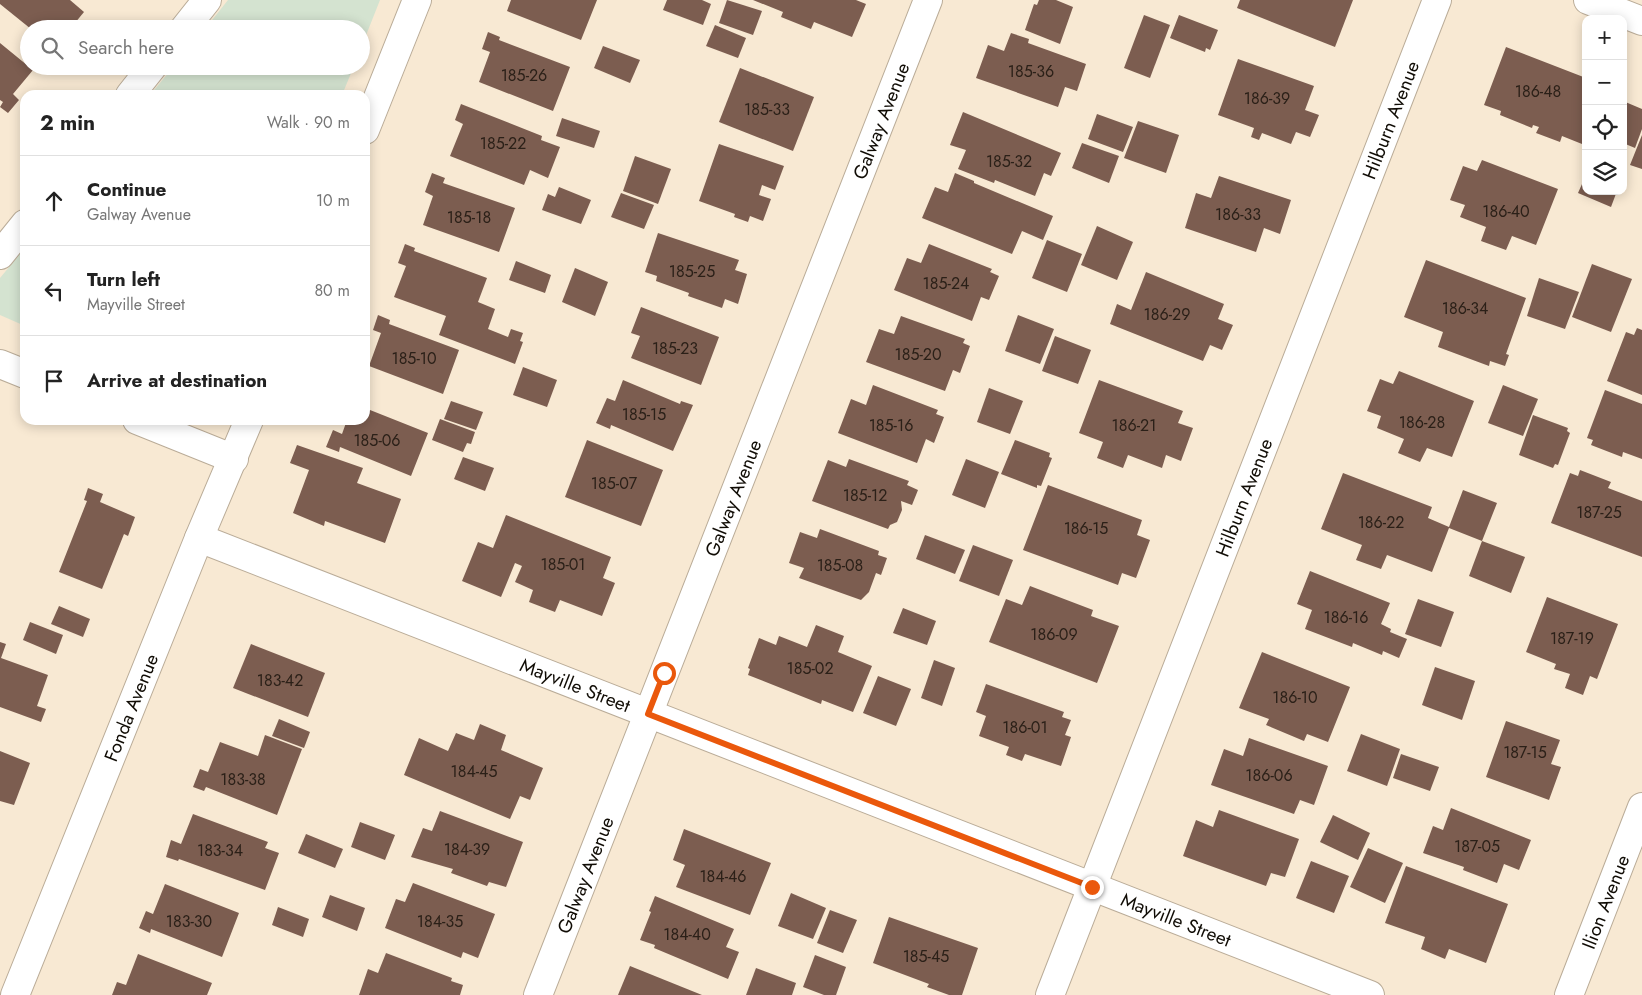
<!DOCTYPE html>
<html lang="en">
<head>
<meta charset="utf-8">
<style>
	:root { --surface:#fff; --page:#f6f6f6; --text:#222; --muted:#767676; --line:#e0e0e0 }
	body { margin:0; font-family:Jost,sans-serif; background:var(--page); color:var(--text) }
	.controls { position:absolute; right:15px; top:15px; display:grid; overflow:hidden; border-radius:10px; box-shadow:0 2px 12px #0003 }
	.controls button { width:45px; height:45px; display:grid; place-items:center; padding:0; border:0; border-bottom:1px solid var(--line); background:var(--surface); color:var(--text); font:25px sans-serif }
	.stop { position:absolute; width:15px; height:15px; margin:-11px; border:4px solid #ea580c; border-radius:50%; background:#fff }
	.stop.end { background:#ea580c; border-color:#fff; box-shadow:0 1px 5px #0008 }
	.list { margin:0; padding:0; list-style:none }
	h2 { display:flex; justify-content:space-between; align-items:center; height:65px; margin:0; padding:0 20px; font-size:21px }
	h2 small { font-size:16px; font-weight:400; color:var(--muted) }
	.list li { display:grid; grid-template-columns:32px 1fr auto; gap:15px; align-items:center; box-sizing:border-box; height:90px; padding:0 20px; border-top:1px solid var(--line) }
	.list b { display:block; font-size:19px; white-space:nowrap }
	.list p { margin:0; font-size:16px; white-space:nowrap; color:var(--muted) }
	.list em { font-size:16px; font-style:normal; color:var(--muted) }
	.icon { flex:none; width:28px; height:28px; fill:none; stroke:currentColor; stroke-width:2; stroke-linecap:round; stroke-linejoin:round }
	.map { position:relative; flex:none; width:1642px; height:995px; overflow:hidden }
	.search { position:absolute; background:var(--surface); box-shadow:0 2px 12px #0003; left:20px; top:20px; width:350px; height:55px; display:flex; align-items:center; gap:12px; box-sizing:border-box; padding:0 18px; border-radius:28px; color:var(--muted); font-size:19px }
	.panel { position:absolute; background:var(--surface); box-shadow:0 2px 12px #0003; left:20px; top:90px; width:350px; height:335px; border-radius:15px }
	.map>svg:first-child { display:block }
	.green { fill:#d4e3d0 }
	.building { fill:#7c5d50 }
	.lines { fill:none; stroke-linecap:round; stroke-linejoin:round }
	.street-casing { stroke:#baac98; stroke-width:30 }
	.street { stroke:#fff; stroke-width:28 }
	.route { stroke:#ea580c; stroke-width:6 }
	.labels { text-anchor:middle; stroke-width:5; stroke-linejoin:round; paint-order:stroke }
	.number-label { font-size:16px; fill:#2b2018 }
	.street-label { font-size:19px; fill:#100c05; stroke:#fdf7ef }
</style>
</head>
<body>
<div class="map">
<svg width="1642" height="995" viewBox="0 0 1642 995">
	<rect width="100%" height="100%" fill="#f8e9d3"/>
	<g class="green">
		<polygon points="228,0 380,0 361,48 361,29 205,29"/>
		<polygon points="174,66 354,66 342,95 150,95"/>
		<polygon points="25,248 25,326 0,315 0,278"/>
	</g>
	<g class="building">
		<polygon points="0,0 70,0 84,12 70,29 31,29 0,4"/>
		<polygon points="511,0 597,0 581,40 507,11"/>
		<polygon points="667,0 702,0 711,4 703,25 663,10"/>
		<polygon points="727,0 762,11 753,35 719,23"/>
		<polygon points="753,0 856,0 866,4 852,37 814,22 811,29 781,17 783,12"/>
		<polygon points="1039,0 1056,0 1073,7 1060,44 1025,30 1034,4 1037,5"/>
		<polygon points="1240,0 1353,0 1335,47 1237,8"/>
		<polygon points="1144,15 1170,25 1150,78 1124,68"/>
		<polygon points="1179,15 1218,30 1210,50 1206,48 1205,52 1170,38"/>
		<polygon points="715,25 746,38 738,58 706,46"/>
		<polygon points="488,32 500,37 499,40 570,67 553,111 479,82 490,52 482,49"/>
		<polygon points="1011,33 1029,39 1028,43 1086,64 1077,91 1065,87 1058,107 976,78 988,45 1004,51"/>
		<polygon points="0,43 33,70 13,94 19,100 8,113 0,107 3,102 0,100"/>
		<polygon points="603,46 640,60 630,83 594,68"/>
		<polygon points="1506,47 1586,78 1586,136 1582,144 1562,136 1560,142 1536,133 1539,127 1533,125 1532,128 1500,115 1501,111 1484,105"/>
		<polygon points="1238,59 1314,86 1305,110 1319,115 1310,137 1296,132 1291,144 1262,133 1259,140 1251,137 1254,128 1218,115"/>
		<polygon points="740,68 814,97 793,151 719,122"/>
		<polygon points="1623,101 1642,109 1642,129 1635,148 1623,143"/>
		<polygon points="461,104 542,136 541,140 560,147 548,178 530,170 524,185 450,156 463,124 455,120"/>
		<polygon points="963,112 1061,153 1051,176 1044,173 1035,196 995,180 994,183 958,169 966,150 950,145"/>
		<polygon points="1097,114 1133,127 1123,152 1088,139"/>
		<polygon points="562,118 600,131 594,148 556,136"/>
		<polygon points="1138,121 1179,135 1166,173 1124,158"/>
		<polygon points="1642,135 1642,169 1630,165"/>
		<polygon points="1082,143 1119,156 1109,183 1072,168"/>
		<polygon points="719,144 784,166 775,190 762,185 759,195 771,199 763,221 750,216 748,222 734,217 735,214 699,201"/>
		<polygon points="635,156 671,169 658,204 623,191"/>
		<polygon points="1482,160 1558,189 1536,245 1512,236 1506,250 1481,241 1486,227 1460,217 1465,205 1450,200 1463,166 1477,171"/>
		<polygon points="432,173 445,178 443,183 515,208 499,252 423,225 433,196 425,192"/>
		<polygon points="955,173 974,181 974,183 1053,216 1043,240 1022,231 1012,254 922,218 935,187 948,192"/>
		<polygon points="1586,175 1586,191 1617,191 1611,207 1578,193"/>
		<polygon points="1219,176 1291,200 1280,234 1264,228 1256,252 1185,228 1196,193 1211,198"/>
		<polygon points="559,187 591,200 581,224 542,210 548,194 555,197"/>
		<polygon points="621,193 654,205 644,229 611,217"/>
		<polygon points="1097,226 1133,242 1117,280 1081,265"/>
		<polygon points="658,233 739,260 735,270 747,274 738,304 725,299 722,308 688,296 689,293 656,281 657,276 645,272"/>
		<polygon points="1047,240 1082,254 1067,292 1032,278"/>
		<polygon points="405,244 415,248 414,251 487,278 478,302 495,309 488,329 508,337 511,329 523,333 520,341 523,342 515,364 439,335 446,316 394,297 406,266 398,263"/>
		<polygon points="929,244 992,269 990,272 999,276 989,300 981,297 972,321 894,290 907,258 921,263"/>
		<polygon points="1426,260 1526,298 1506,354 1509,355 1505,366 1490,361 1489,366 1438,347 1443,332 1404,317"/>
		<polygon points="516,261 551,275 545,293 509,280"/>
		<polygon points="1592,264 1632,279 1611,332 1572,317"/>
		<polygon points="575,268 608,282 595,316 562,302"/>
		<polygon points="1146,272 1224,304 1218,319 1233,325 1222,350 1210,345 1203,361 1110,324 1117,304 1131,310"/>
		<polygon points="1539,278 1579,292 1565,329 1527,316"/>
		<polygon points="641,307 719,337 701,385 631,358 640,336 631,333"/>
		<polygon points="378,315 390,320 389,324 459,350 443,394 369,366 381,333 373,330"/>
		<polygon points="1018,315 1054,329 1040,364 1005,351"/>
		<polygon points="901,316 965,339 963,343 970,346 960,373 953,370 945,391 866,362 879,329 894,334"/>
		<polygon points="1637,328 1642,330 1642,395 1607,381 1626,332 1634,335"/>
		<polygon points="1055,336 1091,350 1078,384 1042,371"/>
		<polygon points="523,367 557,380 547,407 513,395"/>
		<polygon points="1399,371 1474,401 1452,457 1427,448 1420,462 1398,453 1404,439 1377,428 1381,416 1367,411 1380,379 1393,384"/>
		<polygon points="623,380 680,404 681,401 693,405 673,451 611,425 610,429 596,423 607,398 615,401"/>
		<polygon points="1099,380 1183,411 1178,423 1193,428 1181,461 1166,455 1162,468 1128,455 1123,468 1097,458 1103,442 1079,433"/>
		<polygon points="873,385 938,410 936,414 944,417 934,443 926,439 917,463 838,433 851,399 866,405"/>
		<polygon points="1503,385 1538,399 1523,436 1488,423"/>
		<polygon points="989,388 1023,401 1010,434 977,422"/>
		<polygon points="1605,390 1642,404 1642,459 1623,452 1622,457 1591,445 1593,440 1587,438"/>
		<polygon points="451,401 483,412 476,430 444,419"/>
		<polygon points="365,408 428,433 411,476 340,447 339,452 326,447 333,430 342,434 347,420 365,420"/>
		<polygon points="1533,415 1568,428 1567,431 1570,433 1558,465 1555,464 1553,468 1519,455"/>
		<polygon points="440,419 475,432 471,444 467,443 463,452 432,440"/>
		<polygon points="587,440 663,470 641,526 565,497"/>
		<polygon points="1015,440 1050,453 1049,457 1052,458 1041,486 1037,485 1037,488 1001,474"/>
		<polygon points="297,445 363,468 357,483 401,499 385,543 325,521 324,526 293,513 309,470 290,463"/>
		<polygon points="463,457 494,468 485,491 454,479"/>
		<polygon points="849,459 909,481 907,485 918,490 912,505 901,501 902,510 897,522 890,525 888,529 812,501 828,460 846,467"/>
		<polygon points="966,459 999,472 985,508 952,495"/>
		<polygon points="1580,470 1611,482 1608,488 1642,501 1642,557 1551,523 1570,473 1578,476"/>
		<polygon points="1343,473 1432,507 1428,518 1449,527 1463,490 1497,503 1482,541 1449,528 1432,572 1387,555 1381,569 1356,560 1362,545 1321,529"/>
		<polygon points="1048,485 1142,520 1137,535 1150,540 1136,578 1122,573 1118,585 1023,550"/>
		<polygon points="88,488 103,494 100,502 135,517 128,536 124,534 102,589 59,572 87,501 84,500"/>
		<polygon points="506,515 611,557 603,578 615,583 602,616 560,600 555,612 529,602 533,590 515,582 522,566 515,563 501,597 462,581 478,542 493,548"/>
		<polygon points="820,529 879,551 878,555 887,558 881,575 876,573 869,592 861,600 799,578 804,568 789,563 800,532 817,538"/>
		<polygon points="925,535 965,550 955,574 916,559"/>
		<polygon points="1482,541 1525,557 1511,593 1469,576"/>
		<polygon points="973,545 1013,560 999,596 959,581"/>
		<polygon points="1310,571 1390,603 1381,624 1391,629 1390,632 1407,639 1399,658 1383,651 1382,655 1353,643 1352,647 1305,629 1312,610 1297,604"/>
		<polygon points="1030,586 1093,610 1091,616 1119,626 1097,683 989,642 1006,599 1022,605"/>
		<polygon points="1547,597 1618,624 1597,679 1590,676 1583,695 1565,688 1570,674 1554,669 1556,664 1526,652"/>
		<polygon points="1418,599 1454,612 1441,647 1405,634"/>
		<polygon points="59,606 90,619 83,637 51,624"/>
		<polygon points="903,608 936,621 927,645 893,633"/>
		<polygon points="30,622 63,635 56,654 23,640"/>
		<polygon points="816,625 844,636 838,652 872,666 853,712 822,700 821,704 748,675 750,669 748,668 759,638 776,645 779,636 807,647"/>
		<polygon points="0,642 6,644 1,658 48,675 37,706 46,709 41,722 0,707"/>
		<polygon points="251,644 325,673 308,717 233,688"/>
		<polygon points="1262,652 1350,687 1328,742 1307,734 1304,741 1266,725 1269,719 1239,708"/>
		<polygon points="934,660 955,668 942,706 921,698"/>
		<polygon points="1435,667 1475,681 1462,720 1422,705"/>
		<polygon points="878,676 911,689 896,726 863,713"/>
		<polygon points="986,684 1064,712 1062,717 1071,720 1065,735 1071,737 1061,766 1025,754 1022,761 1006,755 1009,747 979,736 986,716 976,712"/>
		<polygon points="279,719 310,732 304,748 272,736"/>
		<polygon points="1506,721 1560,740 1551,764 1561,767 1549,800 1486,777"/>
		<polygon points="480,724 506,735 501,750 543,768 530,800 520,796 510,819 404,775 419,738 448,751 456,733 474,740"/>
		<polygon points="1361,734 1400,749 1387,786 1347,771"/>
		<polygon points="265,735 302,749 277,815 206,787 204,791 193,787 200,769 208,772 220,742 258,756"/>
		<polygon points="1249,738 1328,766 1314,805 1300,800 1294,814 1211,785 1224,749 1243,756"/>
		<polygon points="0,751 30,763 14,805 0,801"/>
		<polygon points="1401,754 1439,767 1430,791 1393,778"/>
		<polygon points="1451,808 1531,840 1519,870 1504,864 1497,883 1463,870 1464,867 1423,853 1433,826 1443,830"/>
		<polygon points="1219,810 1299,839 1285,877 1271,873 1266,886 1183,856 1196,820 1213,827"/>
		<polygon points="440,811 523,842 506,887 489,882 487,886 451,873 453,869 411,857 423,828 432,831"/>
		<polygon points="193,814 268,842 265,848 279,853 265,890 179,859 178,861 166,857 171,840 181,844"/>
		<polygon points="1333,815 1370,833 1358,860 1320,842"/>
		<polygon points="360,822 395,835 385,860 351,847"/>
		<polygon points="684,829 771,863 750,915 676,887 685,865 673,860"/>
		<polygon points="306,834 343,849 335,868 298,853"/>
		<polygon points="1368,848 1403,863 1385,903 1350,887"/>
		<polygon points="1311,861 1349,876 1334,913 1296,898"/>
		<polygon points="1406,866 1508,904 1486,963 1449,949 1445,959 1421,949 1425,937 1385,923"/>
		<polygon points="413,883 495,914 478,958 463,952 461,958 385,928 396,899 405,902"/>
		<polygon points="165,884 239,913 222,957 151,929 150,933 139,928 146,911 153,914"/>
		<polygon points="791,893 826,908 813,939 778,926"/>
		<polygon points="330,895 365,908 357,931 322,917"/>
		<polygon points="655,896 734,929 726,947 739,952 728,979 654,948 655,945 640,940 651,912 649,911"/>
		<polygon points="278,907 309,919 303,937 272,925"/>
		<polygon points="830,910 857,920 843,953 817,943"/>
		<polygon points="889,917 978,948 962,995 949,995 927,987 929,984 873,963"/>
		<polygon points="386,953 452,978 451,981 463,985 460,995 359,995 368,969 378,973"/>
		<polygon points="138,954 212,983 207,995 112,995 117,982 126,985"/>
		<polygon points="815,955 846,967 836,995 824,995 803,987"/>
		<polygon points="630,966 702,995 618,995"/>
		<polygon points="756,968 796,983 792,995 746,995"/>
	</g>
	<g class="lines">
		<g class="street-casing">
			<g id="street">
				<polyline points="1588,0 1642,21"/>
				<polyline points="184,29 207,0"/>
				<polyline points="130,95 153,66"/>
				<polyline points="365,130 417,0"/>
				<polyline points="0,255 25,224"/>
				<polyline points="0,364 25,374"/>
				<polyline points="137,420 234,459"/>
				<path id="s1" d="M199,538L1370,995"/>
				<path id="s2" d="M15,995L199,538L249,420"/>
				<path id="s3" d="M538,995L928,0"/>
				<path id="s4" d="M1050,995L1437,0"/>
				<path id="s5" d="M1569,995L1642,807"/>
			</g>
		</g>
		<use href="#street" class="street"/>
	</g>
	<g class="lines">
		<polyline class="route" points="664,673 648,714 1092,887"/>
	</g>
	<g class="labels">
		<g class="number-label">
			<text x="1031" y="77">185-36</text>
			<text x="524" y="81">185-26</text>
			<text x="1538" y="97">186-48</text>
			<text x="1267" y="104">186-39</text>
			<text x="767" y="115">185-33</text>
			<text x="503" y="149">185-22</text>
			<text x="1009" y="167">185-32</text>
			<text x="1506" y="217">186-40</text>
			<text x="1238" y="220">186-33</text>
			<text x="469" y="223">185-18</text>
			<text x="692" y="277">185-25</text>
			<text x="946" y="289">185-24</text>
			<text x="1465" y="314">186-34</text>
			<text x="1167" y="320">186-29</text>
			<text x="675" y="354">185-23</text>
			<text x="918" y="360">185-20</text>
			<text x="414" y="364">185-10</text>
			<text x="644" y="420">185-15</text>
			<text x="1422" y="428">186-28</text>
			<text x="891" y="431">185-16</text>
			<text x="1134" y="431">186-21</text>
			<text x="377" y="446">185-06</text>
			<text x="614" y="489">185-07</text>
			<text x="865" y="501">185-12</text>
			<text x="1599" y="518">187-25</text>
			<text x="1381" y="528">186-22</text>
			<text x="1086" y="534">186-15</text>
			<text x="563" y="570">185-01</text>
			<text x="840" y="571">185-08</text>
			<text x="1346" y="623">186-16</text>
			<text x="1054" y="640">186-09</text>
			<text x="1572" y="644">187-19</text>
			<text x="810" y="674">185-02</text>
			<text x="280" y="686">183-42</text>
			<text x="1295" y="703">186-10</text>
			<text x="1025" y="733">186-01</text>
			<text x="1525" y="758">187-15</text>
			<text x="474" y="777">184-45</text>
			<text x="1269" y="781">186-06</text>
			<text x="243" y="785">183-38</text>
			<text x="1477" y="852">187-05</text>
			<text x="467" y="855">184-39</text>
			<text x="220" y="856">183-34</text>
			<text x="723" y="882">184-46</text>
			<text x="189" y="927">183-30</text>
			<text x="440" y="927">184-35</text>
			<text x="687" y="940">184-40</text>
			<text x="926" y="962">185-45</text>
		</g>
		<g class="street-label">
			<text dy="7" stroke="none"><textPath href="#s3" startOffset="939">Galway Avenue</textPath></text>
			<text dy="7" stroke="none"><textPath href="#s4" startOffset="939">Hilburn Avenue</textPath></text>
			<text dy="7" stroke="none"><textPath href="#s3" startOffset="534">Galway Avenue</textPath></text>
			<text dy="7" stroke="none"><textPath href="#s4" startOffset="534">Hilburn Avenue</textPath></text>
			<text dy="7" stroke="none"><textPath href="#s1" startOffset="404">Mayville Street</textPath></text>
			<text dy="7" stroke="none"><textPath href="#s2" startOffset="310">Fonda Avenue</textPath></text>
			<text dy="7" stroke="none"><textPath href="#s3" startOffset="129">Galway Avenue</textPath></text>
			<text dy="7" stroke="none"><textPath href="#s5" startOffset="100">Ilion Avenue</textPath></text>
			<text dy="7" stroke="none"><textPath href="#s1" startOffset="1049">Mayville Street</textPath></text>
		</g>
	</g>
</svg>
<div class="controls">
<button>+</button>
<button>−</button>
<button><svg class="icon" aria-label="locate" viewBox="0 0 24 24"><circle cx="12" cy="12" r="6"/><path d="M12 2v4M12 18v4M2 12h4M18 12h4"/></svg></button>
<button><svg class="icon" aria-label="layers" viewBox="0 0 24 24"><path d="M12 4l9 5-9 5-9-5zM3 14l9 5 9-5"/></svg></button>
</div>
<div class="stop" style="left:664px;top:673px"></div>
<div class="stop end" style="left:1092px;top:887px"></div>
<div class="search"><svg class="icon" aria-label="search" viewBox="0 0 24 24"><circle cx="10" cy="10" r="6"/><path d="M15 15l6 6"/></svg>Search here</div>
<section class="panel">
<h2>2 min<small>Walk · 90 m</small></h2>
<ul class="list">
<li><svg class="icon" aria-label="ahead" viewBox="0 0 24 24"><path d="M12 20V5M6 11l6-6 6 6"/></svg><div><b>Continue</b><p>Galway Avenue</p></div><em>10 m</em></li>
<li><svg class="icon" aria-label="left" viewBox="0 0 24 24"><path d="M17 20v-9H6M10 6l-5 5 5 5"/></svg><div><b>Turn left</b><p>Mayville Street</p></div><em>80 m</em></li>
<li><svg class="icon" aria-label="arrive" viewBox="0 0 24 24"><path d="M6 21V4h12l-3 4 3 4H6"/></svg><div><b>Arrive at destination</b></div></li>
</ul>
</section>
</div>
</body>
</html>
